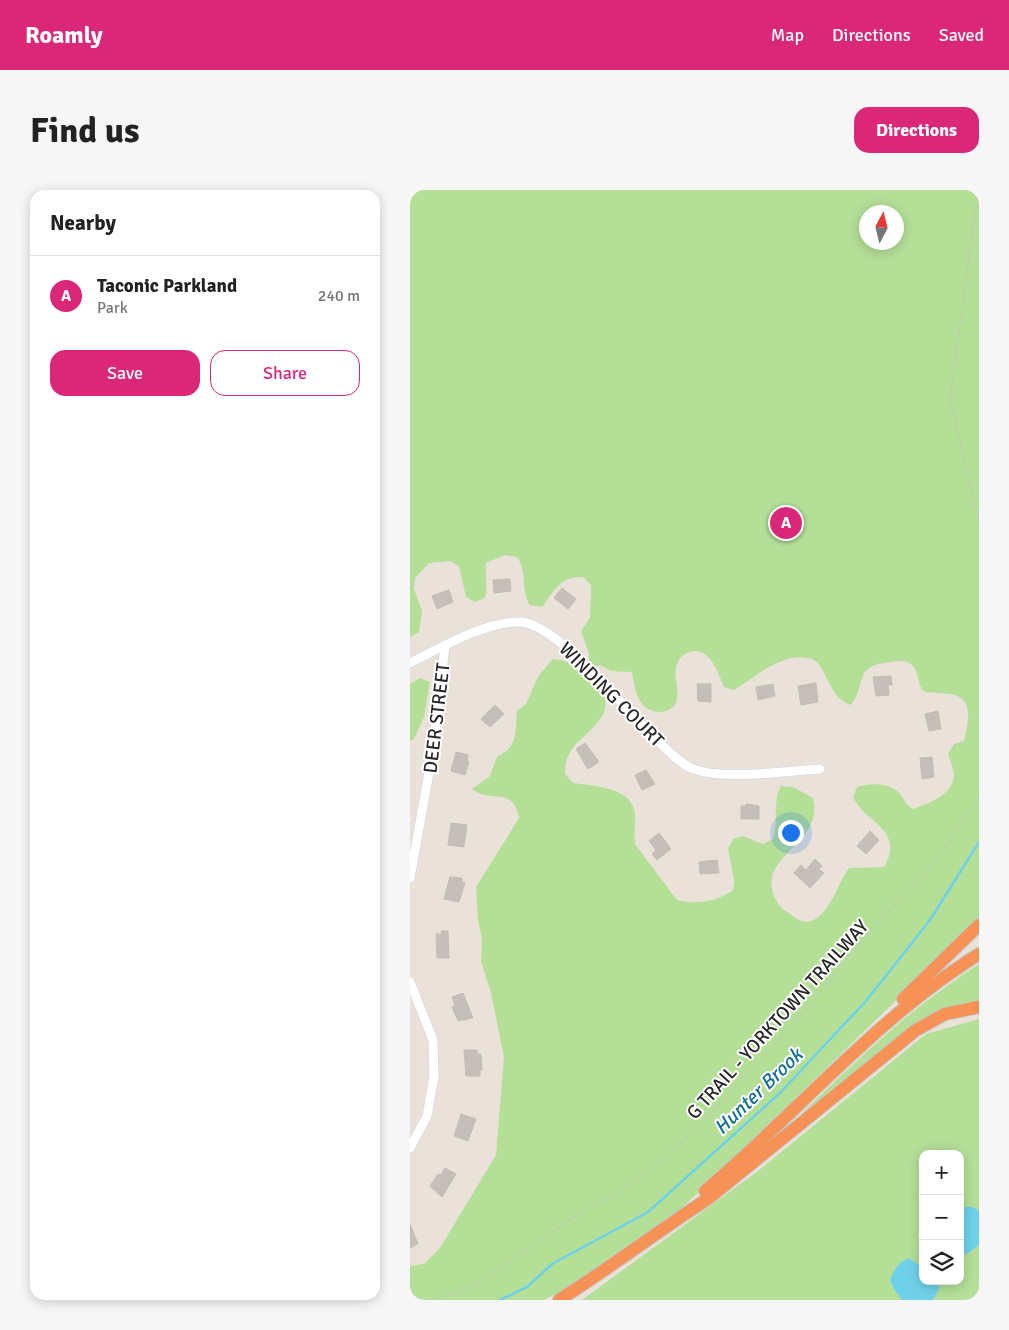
<!DOCTYPE html>
<html lang="en">
<head>
<meta charset="utf-8">
<style>
	:root { --surface:#fff; --page:#f6f6f6; --text:#222; --muted:#767676; --line:#e0e0e0; --accent:#db2777 }
	body { margin:0; font-family:Signika,sans-serif; background:var(--page); color:var(--text) }
	.controls { position:absolute; right:15px; bottom:15px; display:grid; overflow:hidden; border-radius:10px; box-shadow:0 2px 12px #0003 }
	.controls button { width:45px; height:45px; display:grid; place-items:center; padding:0; border:0; border-bottom:1px solid var(--line); background:var(--surface); color:var(--text); font:25px sans-serif }
	.compass { position:absolute; left:449px; top:15px; width:45px; height:45px; border-radius:50%; background:var(--surface); box-shadow:0 2px 12px #0003; rotate:7deg }
	.you { position:absolute; left:380px; top:642px; width:18px; height:18px; margin:-12px; border:4px solid #fff; border-radius:50%; background:#1a73e8; box-shadow:0 0 0 8px #1a73e833 }
	.badge { display:grid; place-items:center; width:32px; height:32px; border-radius:50%; background:var(--accent); color:#fff; font-size:16px; font-weight:700 }
	.pin { position:absolute; translate:-50% -50%; border:2px solid #fff; box-shadow:0 1px 5px #0006 }
	.list { margin:0; padding:0; list-style:none }
	h2 { display:flex; justify-content:space-between; align-items:center; height:65px; margin:0; padding:0 20px; font-size:21px }
	h2 small { font-size:16px; font-weight:400; color:var(--muted) }
	.list li { display:grid; grid-template-columns:32px 1fr auto; gap:15px; align-items:center; box-sizing:border-box; height:80px; padding:0 20px; border-top:1px solid var(--line) }
	.list b { display:block; font-size:19px; white-space:nowrap }
	.list p { margin:0; font-size:16px; white-space:nowrap; color:var(--muted) }
	.list em { font-size:16px; font-style:normal; color:var(--muted) }
	.actions { display:flex; gap:10px; padding:15px 20px }
	.actions a { flex:1; padding:11px 0; border:1px solid var(--accent); border-radius:15px; text-align:center; font-size:18px; color:var(--accent) }
	.actions .main { background:var(--accent); color:#fff }
	.icon { flex:none; width:28px; height:28px; fill:none; stroke:currentColor; stroke-width:2; stroke-linecap:round; stroke-linejoin:round }
	.map { position:relative; flex:none; width:569px; height:1110px; overflow:hidden; border-radius:15px }
	header { display:flex; align-items:center; gap:30px; box-sizing:border-box; height:70px; padding:0 25px; background:var(--accent); color:#fff }
	header strong { font-size:24px }
	nav { display:flex; gap:28px; margin-inline-start:auto; font-size:18px }
	.intro { display:flex; align-items:center; justify-content:space-between; box-sizing:border-box; height:120px; padding:0 30px }
	h1 { margin:0; font-size:35px }
	.button { padding:12px 22px; border-radius:15px; background:var(--accent); color:#fff; font-size:18px; font-weight:700 }
	main { display:flex; gap:30px; padding:0 30px }
	aside { flex:1; background:var(--surface); border-radius:15px; box-shadow:0 2px 12px #0003 }
	.map>svg:first-child { display:block }
	.green { fill:#b4df97; fill-rule:evenodd }
	.water { fill:#6fd1e9 }
	.lines { fill:none; stroke-linecap:round; stroke-linejoin:round }
	.stream { stroke:#6fd1e9; stroke-width:2.5 }
	.building { fill:#c5bfb9; stroke:#c5bdb4 }
	.minor-casing { stroke:#cfd3e0; stroke-width:10 }
	.highway-casing { stroke:#c3c3c3; stroke-width:14 }
	.path { stroke:#c3c3c3; stroke-width:1; stroke-dasharray:4 2.5; stroke-linecap:butt }
	.minor { stroke:#fff; stroke-width:9 }
	.highway { stroke:#f79257; stroke-width:12 }
	.labels { text-anchor:middle; stroke-width:4; stroke-linejoin:round; paint-order:stroke }
	.street-label { font-size:19px; fill:#282828; stroke:#fff }
	.water-label { font-size:20px; font-style:italic; fill:#126e91; stroke:#fff }
</style>
</head>
<body>
<header>
<strong>Roamly</strong>
<nav><a>Map</a><a>Directions</a><a>Saved</a></nav>
</header>
<div class="intro"><h1>Find us</h1><a class="button">Directions</a></div>
<main>
<aside>
<h2>Nearby<small></small></h2>
<ul class="list">
<li><span class="badge">A</span><div><b>Taconic Parkland</b><p>Park</p></div><em>240 m</em></li>
</ul>
<div class="actions"><a class="main">Save</a><a>Share</a></div>
</aside>
<div class="map">
<svg width="569" height="1110" viewBox="0 0 569 1110">
	<rect width="100%" height="100%" fill="#eae2d9"/>
	<g class="green">
		<path d="M0,0H569V730L274,1016L246,1038L159,1097L134,1110H0V1076L14,1074L30,1058L86,965L94,867L81,803L71,771L72,750L68,730L66,697L109,628C103,595 81,614 62,599L80,586L87,567C109,556 105,542 107,521L116,514L129,485L143,469C159,470 172,477 182,490C186,495 194,503 195,509C200,531 170,545 160,562C156,569 155,576 155,584L163,593C182,596 217,596 224,619C227,629 223,643 225,654L267,710C287,715 306,712 323,700L324,690L318,659L323,649L333,646L353,654L363,649C369,631 362,612 371,596L383,597L403,608C415,657 341,665 367,712C371,719 378,722 384,727C414,748 427,692 439,678L474,677C496,639 454,633 443,607L447,597C458,593 481,592 490,604C495,611 495,614 503,619C518,614 545,604 544,584C543,578 540,570 538,564L544,554L554,551C557,537 565,511 545,505C534,502 523,504 513,501C507,493 509,480 501,474C495,470 487,471 482,472C442,475 458,492 441,515C428,511 424,502 418,491C414,483 410,472 402,469C373,460 346,487 324,500L314,497C308,483 299,453 277,463C271,466 267,471 266,478C264,488 269,499 267,509C264,525 242,525 233,515C225,506 224,492 222,482L201,481L190,475L179,479V464L171,441L180,428L181,395L173,387C150,386 145,400 132,417L120,415C110,400 118,382 107,367L95,365L76,373C75,386 78,396 75,408L65,412L56,407L49,376L40,371L19,373L5,388L4,399L12,421L9,442L0,447ZM457,22H487V52H457Z"/>
		<polygon points="10,488 20,492 14,527 4,549 0,551 0,494"/>
		<path d="M569,774V813L524,825L389,931L388,927C446,871 501,817 569,774Z"/>
		<polygon points="569,829 569,1021 563,1017 550,1017 550,964 513,964 513,1078 499,1068 485,1101 492,1110 172,1110 348,981 516,844"/>
		<polygon points="569,1055 569,1110 523,1110 530,1097 526,1091 550,1091 550,1064 557,1064"/>
	</g>
	<g class="water">
		<polygon points="550,1017 563,1017 569,1021 569,1055 557,1064 550,1064"/>
		<path d="M499,1068L513,1078V1091H526L530,1097L523,1110H492L485,1101L480,1090C484,1080 488,1072 499,1068Z"/>
	</g>
	<g class="lines">
		<polyline class="stream" points="90,1110 117,1097 142,1074 238,1022 370,903 456,811 520,730 569,652"/>
	</g>
	<g class="building">
		<polygon points="100,389 101,401 84,403 83,390"/>
		<polygon points="152,398 166,409 158,419 144,408"/>
		<polygon points="39,400 43,412 27,419 22,406"/>
		<polygon points="481,486 482,495 478,495 479,505 466,506 463,487"/>
		<polygon points="406,493 408,512 391,515 388,496"/>
		<polygon points="287,494 301,494 301,512 288,511"/>
		<polygon points="363,494 365,506 348,510 346,497"/>
		<polygon points="85,515 94,524 80,537 71,529"/>
		<polygon points="528,521 531,539 519,541 515,524"/>
		<polygon points="175,553 189,572 178,579 166,559"/>
		<polygon points="46,562 58,565 57,571 59,572 55,585 41,581"/>
		<polygon points="522,567 524,587 512,589 510,568"/>
		<polygon points="236,580 245,594 232,600 225,585"/>
		<polygon points="336,614 349,616 349,629 331,629 331,616 336,616"/>
		<polygon points="41,633 57,635 54,657 38,655"/>
		<polygon points="460,641 469,650 456,664 447,656"/>
		<polygon points="249,643 261,659 247,670 242,664 246,660 239,651"/>
		<polygon points="405,669 412,676 409,679 414,683 400,698 384,683 391,675 396,680"/>
		<polygon points="307,670 309,683 290,684 289,672"/>
		<polygon points="40,687 52,688 52,692 55,693 49,712 34,709"/>
		<polygon points="31,741 38,741 39,768 27,768 26,744 32,744"/>
		<polygon points="53,803 63,828 48,831 42,817 45,816 42,807"/>
		<polygon points="54,860 67,860 67,864 71,864 72,880 70,880 70,886 56,886"/>
		<polygon points="51,924 66,929 58,951 44,946"/>
		<polygon points="35,978 46,984 32,1007 20,996 28,984 31,985"/>
		<polygon points="0,1034 8,1054 0,1058"/>
	</g>
	<g class="lines">
		<g class="minor-casing">
			<g id="minor">
				<path d="M0,473C30,458 76,431 110,432C144,433 205,507 230,532C243,545 265,571 281,578C311,591 376,581 410,579"/>
				<polyline points="0,688 22,566 35,456"/>
				<polyline points="0,792 23,850 24,886 17,926 0,958"/>
			</g>
		</g>
		<g class="highway-casing">
			<g id="highway">
				<polyline points="493,809 569,735"/>
				<path d="M295,1001C387,923 466,828 569,764"/>
				<path d="M149,1110C200,1078 248,1041 299,1008L506,840L535,824L569,817"/>
			</g>
		</g>
		<g class="path">
			<polyline points="568,0 540,209 569,331"/>
			<polyline points="25,1110 65,1095 175,1020 211,1001 243,978 289,936 393,823 461,740 525,672 569,608"/>
		</g>
		<use href="#minor" class="minor"/>
		<use href="#highway" class="highway"/>
	</g>
	<g class="labels">
		<g class="street-label">
			<text transform="translate(202 504) rotate(45)" y="7">WINDING COURT</text>
			<text transform="translate(26 528) rotate(-83)" y="7">DEER STREET</text>
			<text transform="translate(367 829) rotate(-48)" y="7">G TRAIL - YORKTOWN TRAILWAY</text>
		</g>
		<g class="water-label">
			<text transform="translate(348 901) rotate(-44)" y="7">Hunter Brook</text>
		</g>
	</g>
</svg>
<div class="controls">
<button>+</button>
<button>−</button>
<button><svg class="icon" aria-label="layers" viewBox="0 0 24 24"><path d="M12 4l9 5-9 5-9-5zM3 14l9 5 9-5"/></svg></button>
</div>
<svg class="compass" viewBox="-18 -18 36 36"><path d="M0-13l5 13h-10z" fill="#e53935"/><path d="M0 13l5-13h-10z" fill="#767676"/></svg>
<div class="you"></div>
<div class="pin badge" style="left:376px;top:333px">A</div>
</div>
</main>
</body>
</html>
